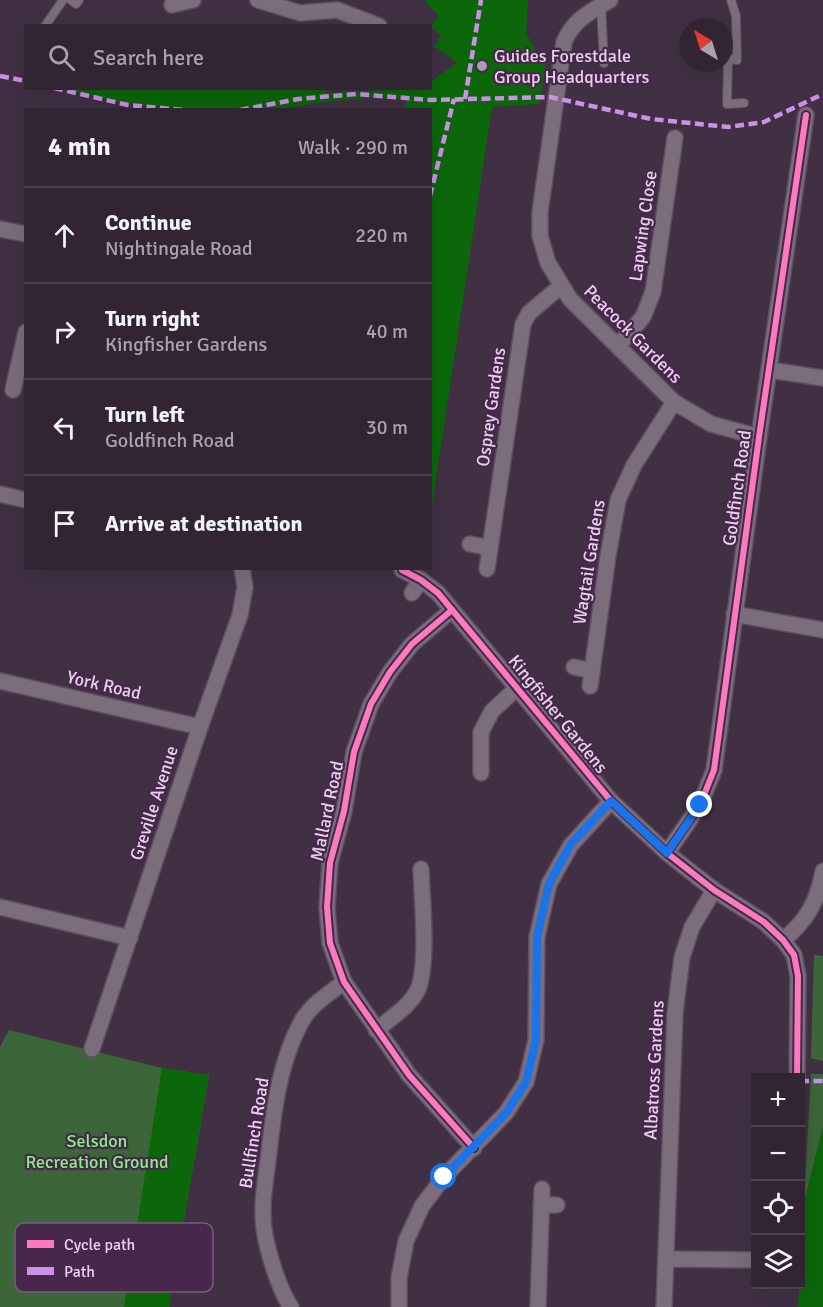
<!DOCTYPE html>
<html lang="en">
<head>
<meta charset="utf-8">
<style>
	:root { --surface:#312433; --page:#392c3b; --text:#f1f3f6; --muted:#a8a4ac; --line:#4c414e }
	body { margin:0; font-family:Signika,sans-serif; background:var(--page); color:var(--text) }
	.controls { position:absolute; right:18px; bottom:18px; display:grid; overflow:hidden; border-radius:0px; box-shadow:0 6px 24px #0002 }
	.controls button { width:54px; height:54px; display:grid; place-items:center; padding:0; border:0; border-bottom:2px solid var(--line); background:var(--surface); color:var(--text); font:30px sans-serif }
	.compass { position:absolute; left:679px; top:18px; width:54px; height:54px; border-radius:50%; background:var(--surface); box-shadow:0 6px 24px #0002; rotate:322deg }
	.stop { position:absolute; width:18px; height:18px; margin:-14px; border:4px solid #1a73e8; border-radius:50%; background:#fff }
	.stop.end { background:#1a73e8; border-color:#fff; box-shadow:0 2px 6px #0008 }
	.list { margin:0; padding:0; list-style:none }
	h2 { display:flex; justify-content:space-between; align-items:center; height:78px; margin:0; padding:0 24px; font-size:26px }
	h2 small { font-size:20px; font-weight:400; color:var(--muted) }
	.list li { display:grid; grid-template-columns:39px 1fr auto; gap:18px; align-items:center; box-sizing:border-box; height:96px; padding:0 24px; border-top:2px solid var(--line) }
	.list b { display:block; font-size:22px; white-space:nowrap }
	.list p { margin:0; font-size:20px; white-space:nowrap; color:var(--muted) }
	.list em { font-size:20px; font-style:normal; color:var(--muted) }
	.icon { flex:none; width:33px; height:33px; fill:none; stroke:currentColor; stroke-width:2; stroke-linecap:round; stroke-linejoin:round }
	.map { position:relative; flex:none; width:823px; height:1307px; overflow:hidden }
	.search { position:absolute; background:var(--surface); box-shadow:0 6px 24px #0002; left:24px; top:24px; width:408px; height:66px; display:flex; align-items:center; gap:15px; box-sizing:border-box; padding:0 21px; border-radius:0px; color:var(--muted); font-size:22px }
	.panel { position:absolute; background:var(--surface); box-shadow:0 6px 24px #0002; left:24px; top:108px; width:408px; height:462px; border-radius:0px }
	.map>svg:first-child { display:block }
	.green { fill:#3c6639 }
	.forest { fill:#0b670a }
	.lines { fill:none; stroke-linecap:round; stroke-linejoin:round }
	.lane-casing { stroke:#5d4e5f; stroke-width:10 }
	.street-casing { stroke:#5d4e5f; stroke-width:18 }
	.lane { stroke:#7c6d7d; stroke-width:8 }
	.street { stroke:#7c6d7d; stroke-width:15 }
	.quiet { stroke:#ce8fe9; stroke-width:4.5; stroke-dasharray:9 4.5; stroke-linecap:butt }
	.cycleway-casing { stroke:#47284c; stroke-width:10 }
	.cycleway { stroke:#fd7abc; stroke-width:6 }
	.route { stroke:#1a73e8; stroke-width:8 }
	.poi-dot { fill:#ac9aaf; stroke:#47284c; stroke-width:2 }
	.labels { text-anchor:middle; stroke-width:4.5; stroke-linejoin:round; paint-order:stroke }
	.poi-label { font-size:18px; fill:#e6d3e9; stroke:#47284c; text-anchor:start }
	.street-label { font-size:18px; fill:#e6d3e9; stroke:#47284c }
	.park-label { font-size:18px; fill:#84f57c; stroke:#47284c }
	.key { fill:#47284c; stroke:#775b7b; stroke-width:1.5 }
	.key-label { font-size:16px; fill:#e6d3e9 }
</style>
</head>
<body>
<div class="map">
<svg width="823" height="1307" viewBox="0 0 823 1307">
	<rect width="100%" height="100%" fill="#413044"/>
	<g class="green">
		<polygon points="814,955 823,956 823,1061 811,1058"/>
		<polygon points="9,1030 162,1068 209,1075 169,1307 0,1307 0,1047"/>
		<polygon points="811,1074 823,1074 823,1126 804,1204"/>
	</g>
	<g class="forest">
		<polygon points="424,0 528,0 526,33 545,67 540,104 492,107 431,513 430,110 404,109 406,99 367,98 325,102 271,110 196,110 130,104 60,89 327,89 325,93 430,88 431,81 457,63 434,46 441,36 431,27 439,15 430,8 431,7"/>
		<polygon points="162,1068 209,1075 169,1307 124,1307"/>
		<polygon points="823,1126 823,1307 798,1307 804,1204"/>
	</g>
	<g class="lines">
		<g class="lane-casing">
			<g id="lane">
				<polyline points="71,0 76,4 79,0"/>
				<polyline points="731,0 736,16 737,60 728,59 727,104 744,103"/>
				<polyline points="601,5 604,63"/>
				<polyline points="45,26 63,0"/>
			</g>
		</g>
		<g class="street-casing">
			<g id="street">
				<polyline points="258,0 300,13 337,10 379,26"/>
				<path d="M610,0C590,12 573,20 564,42L540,212V236L548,263L570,299L674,402L711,424L759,437"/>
				<polyline points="172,5 193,0"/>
				<polyline points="0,229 26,234"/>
				<polyline points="618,346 643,317 653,292 675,138"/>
				<polyline points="770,370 823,378"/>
				<polyline points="13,390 26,332"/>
				<polyline points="0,494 26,500"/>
				<polyline points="470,544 490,548"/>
				<polyline points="487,569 523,324 529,313 561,286"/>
				<polyline points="402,570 421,580 438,593 611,801 667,853 714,890 764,922 783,940 794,955 798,976 797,1078"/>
				<polyline points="412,593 421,580"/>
				<polyline points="452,610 412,644 390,672 371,704 354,752 344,811 330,863 327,907 330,943 344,982 409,1075 474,1148"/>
				<polyline points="734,614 823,630"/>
				<polyline points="574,667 592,671"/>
				<polyline points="0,681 200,727"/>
				<polyline points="590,686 608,556 618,500 634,465 674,402"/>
				<polyline points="481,773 481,732 492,711 517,688"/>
				<polyline points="667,853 700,805 714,770 759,437 806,115"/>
				<polyline points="0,907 130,938"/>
				<path d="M783,940C806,922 818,901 823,871"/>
				<path d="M376,1030C391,1018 412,1005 419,987C428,959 422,900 421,869"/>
				<polyline points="92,1049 200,727 240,615 245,587 242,568"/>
				<polyline points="541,1205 557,1205"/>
				<polyline points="666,1259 756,1260"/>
				<path d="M291,1307C279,1290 267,1250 264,1229C261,1206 265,1183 268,1161C273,1114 279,1061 303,1019C312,1004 330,993 344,982"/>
				<polyline points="399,1307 399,1278 406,1241 422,1206 444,1177 506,1113 526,1082 536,1040 537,937 549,884 571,845 611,801"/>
				<polyline points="538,1307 542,1189"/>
				<polyline points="664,1307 675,1013 682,957 692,927 714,890"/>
			</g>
		</g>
		<use href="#lane" class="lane"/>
		<use href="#street" class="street"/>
		<g class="quiet">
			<polyline points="0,76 26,81"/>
			<polyline points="54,88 128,105 184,110"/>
			<polyline points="465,99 481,0"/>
			<polyline points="240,110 298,99 356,94 430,100 550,97 651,119 728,127 764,122 823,94"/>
			<polyline points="430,196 454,99"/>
			<polyline points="800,1081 823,1081"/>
		</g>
		<g class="cycleway-casing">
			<g id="cycleway">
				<polyline points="402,570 421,580 438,593 611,801 667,853 714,890 764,922 783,940 794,955 798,976 797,1078"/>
				<polyline points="452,610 412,644 390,672 371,704 354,752 344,811 330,863 327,907 330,943 344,982 409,1075 474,1148"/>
				<polyline points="667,853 700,805 714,770 759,437 806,115"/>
			</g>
		</g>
		<use href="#cycleway" class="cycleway"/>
	</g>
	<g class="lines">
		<polyline class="route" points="444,1177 506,1113 526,1082 536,1040 537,937 549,884 571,844 611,801 667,853 700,805"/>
	</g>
	<circle class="poi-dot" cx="482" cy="66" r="6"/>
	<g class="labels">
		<g class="poi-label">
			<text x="494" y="62">Guides Forestdale<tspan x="494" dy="21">Group Headquarters</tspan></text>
		</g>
		<g class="street-label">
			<text transform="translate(643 226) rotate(-82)" y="6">Lapwing Close</text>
			<text transform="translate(633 334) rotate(45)" y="6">Peacock Gardens</text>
			<text transform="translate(491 407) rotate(-82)" y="6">Osprey Gardens</text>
			<text transform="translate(737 488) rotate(-82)" y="6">Goldfinch Road</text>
			<text transform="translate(589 562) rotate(-81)" y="6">Wagtail Gardens</text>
			<text transform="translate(104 685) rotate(13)" y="6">York Road</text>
			<text transform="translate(558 714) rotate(51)" y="6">Kingfisher Gardens</text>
			<text transform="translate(154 803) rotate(-72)" y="6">Greville Avenue</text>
			<text transform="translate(327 811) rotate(-78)" y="6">Mallard Road</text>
			<text transform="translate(654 1070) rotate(-87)" y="6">Albatross Gardens</text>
			<text transform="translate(254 1133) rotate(-81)" y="6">Bullfinch Road</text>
		</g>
		<g class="park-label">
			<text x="97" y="1147">Selsdon<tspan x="97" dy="21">Recreation Ground</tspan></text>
		</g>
	</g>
	<rect x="15" y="1223" width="198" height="69" rx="9" class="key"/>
	<rect x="27" y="1240" width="27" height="8" fill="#fd7abc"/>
	<rect x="27" y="1267" width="27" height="8" fill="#ce8fe9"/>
	<g class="key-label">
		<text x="64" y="1250">Cycle path</text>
		<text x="64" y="1277">Path</text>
	</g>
</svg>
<div class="controls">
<button>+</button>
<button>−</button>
<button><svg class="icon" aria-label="locate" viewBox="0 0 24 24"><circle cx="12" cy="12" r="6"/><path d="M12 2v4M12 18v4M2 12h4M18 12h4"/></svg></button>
<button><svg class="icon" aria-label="layers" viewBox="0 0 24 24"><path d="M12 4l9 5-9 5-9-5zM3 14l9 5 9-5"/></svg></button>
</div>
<svg class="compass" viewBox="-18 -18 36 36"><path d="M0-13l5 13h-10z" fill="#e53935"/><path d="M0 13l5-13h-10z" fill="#a8a4ac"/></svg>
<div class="stop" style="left:444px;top:1177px"></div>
<div class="stop end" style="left:700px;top:805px"></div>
<div class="search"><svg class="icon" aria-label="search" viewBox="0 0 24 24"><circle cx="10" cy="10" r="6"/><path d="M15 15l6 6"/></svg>Search here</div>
<section class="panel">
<h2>4 min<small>Walk · 290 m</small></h2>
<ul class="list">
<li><svg class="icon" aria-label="ahead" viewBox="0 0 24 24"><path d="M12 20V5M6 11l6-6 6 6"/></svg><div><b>Continue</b><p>Nightingale Road</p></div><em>220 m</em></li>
<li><svg class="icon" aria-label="right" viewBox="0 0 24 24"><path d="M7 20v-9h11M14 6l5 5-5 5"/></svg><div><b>Turn right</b><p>Kingfisher Gardens</p></div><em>40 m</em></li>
<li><svg class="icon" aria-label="left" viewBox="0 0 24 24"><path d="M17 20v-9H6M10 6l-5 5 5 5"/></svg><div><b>Turn left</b><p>Goldfinch Road</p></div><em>30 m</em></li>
<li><svg class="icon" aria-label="arrive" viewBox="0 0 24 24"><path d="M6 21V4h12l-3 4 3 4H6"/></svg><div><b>Arrive at destination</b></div></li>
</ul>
</section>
</div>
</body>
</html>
